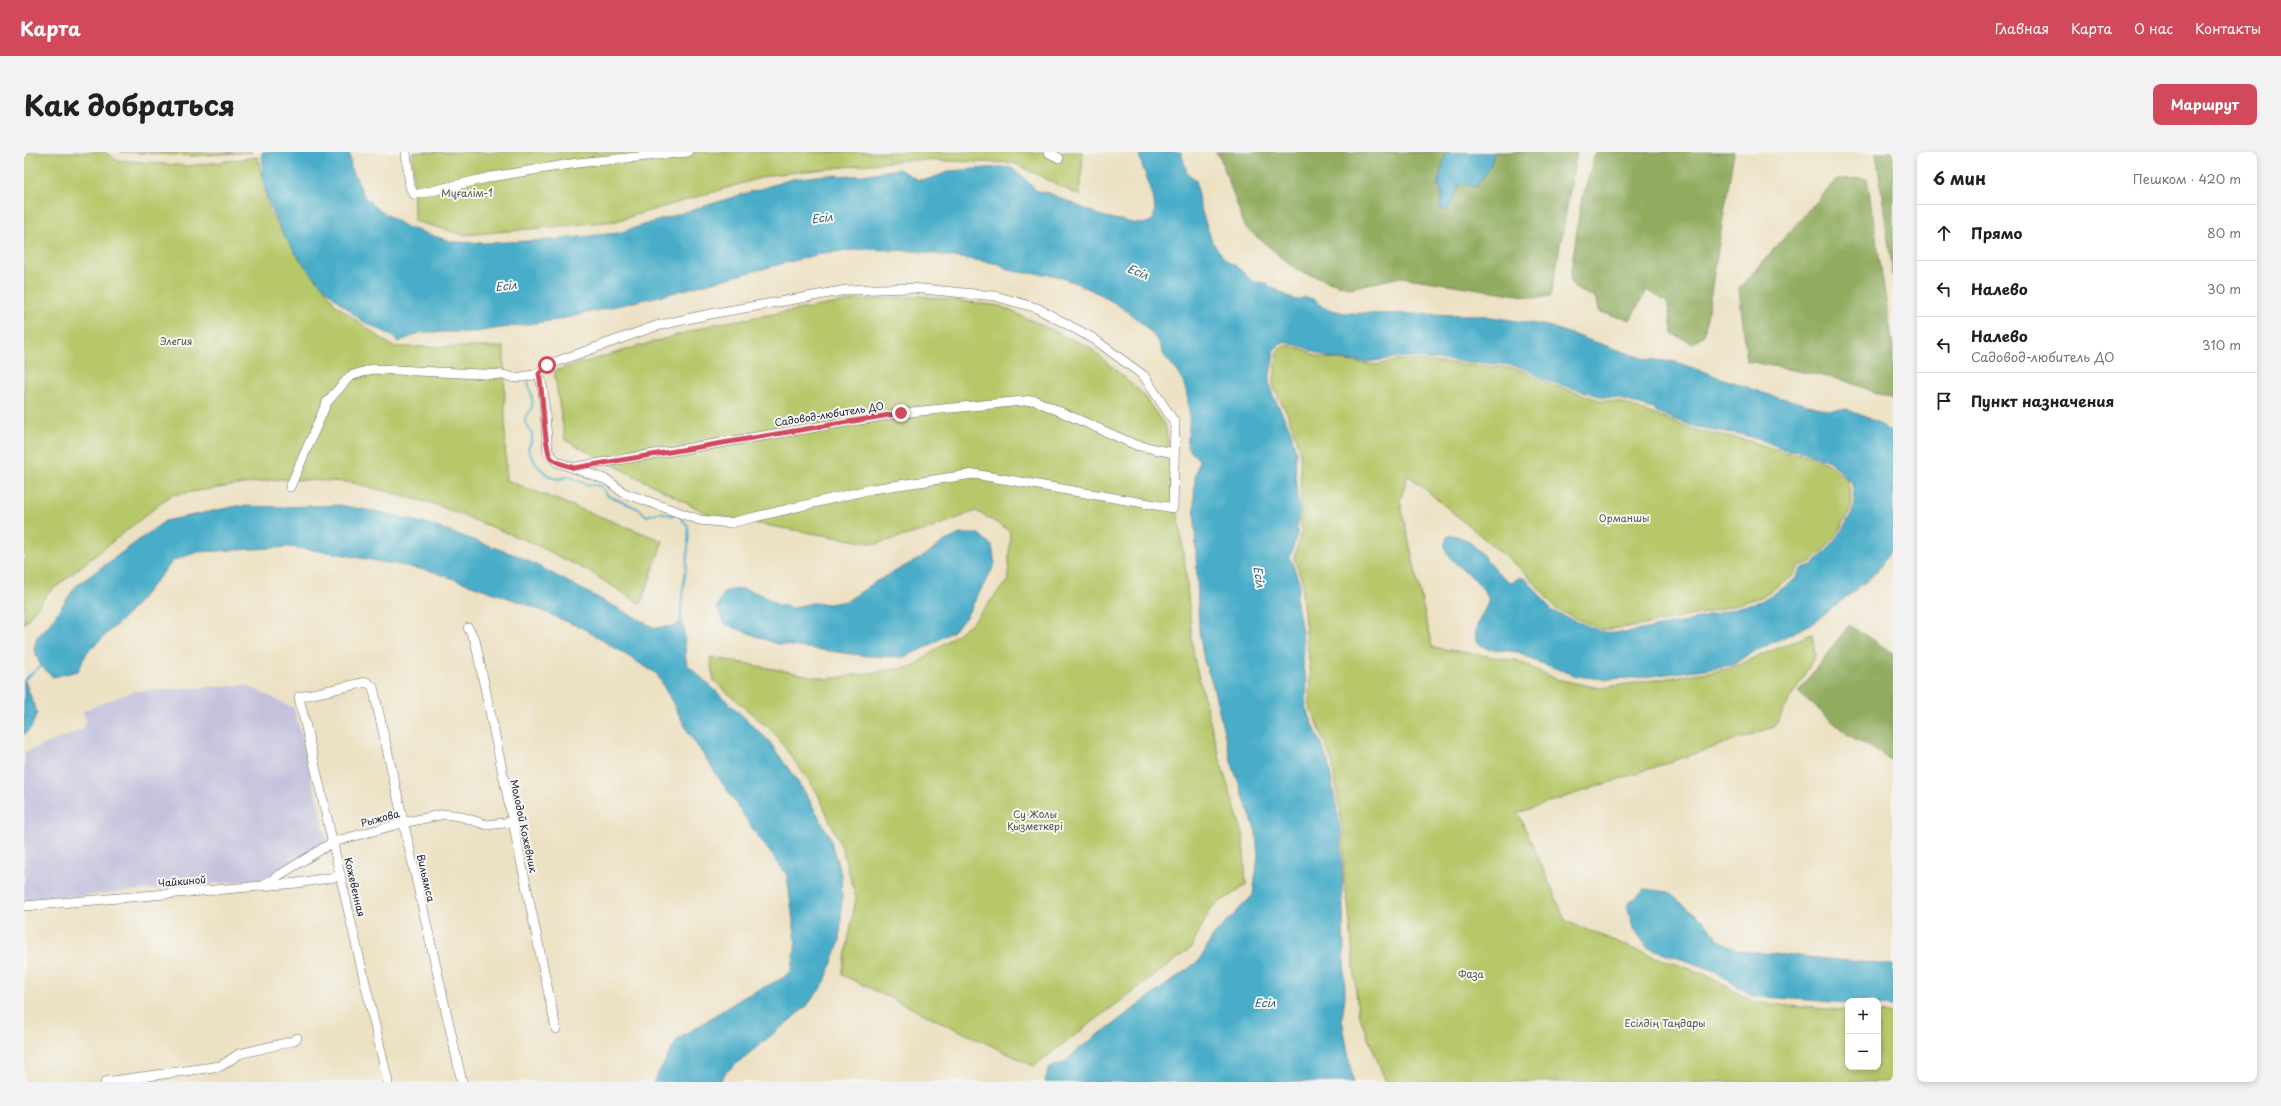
<!DOCTYPE html>
<html lang="ru">
<head>
<meta charset="utf-8">
<style>
	:root { --surface:#fff; --page:#f2f2f2; --text:#202124; --muted:#757577; --line:#e0e0e0; --accent:#d1495b }
	body { margin:0; font-family:"Playpen Sans",sans-serif; background:var(--page); color:var(--text) }
	.controls { position:absolute; right:12px; bottom:12px; display:grid; overflow:hidden; border-radius:8px; box-shadow:0 2px 6px #0003 }
	.controls button { width:36px; height:36px; display:grid; place-items:center; padding:0; border:0; border-bottom:1px solid var(--line); background:var(--surface); color:var(--text); font:20px sans-serif }
	.stop { position:absolute; width:12px; height:12px; margin:-9px; border:3px solid #d1495b; border-radius:50%; background:#fff }
	.stop.end { background:#d1495b; border-color:#fff; box-shadow:0 1px 4px #0008 }
	.list { margin:0; padding:0; list-style:none }
	h2 { display:flex; justify-content:space-between; align-items:center; height:52px; margin:0; padding:0 16px; font-size:17px }
	h2 small { font-size:13px; font-weight:400; color:var(--muted) }
	.list li { display:grid; grid-template-columns:26px 1fr auto; gap:12px; align-items:center; box-sizing:border-box; height:56px; padding:0 16px; border-top:1px solid var(--line) }
	.list b { display:block; font-size:15px; white-space:nowrap }
	.list p { margin:0; font-size:13px; white-space:nowrap; color:var(--muted) }
	.list em { font-size:13px; font-style:normal; color:var(--muted) }
	.icon { flex:none; width:22px; height:22px; fill:none; stroke:currentColor; stroke-width:2; stroke-linecap:round; stroke-linejoin:round }
	.map { position:relative; flex:none; width:1869px; height:930px; overflow:hidden; border-radius:8px }
	header { display:flex; align-items:center; gap:24px; box-sizing:border-box; height:56px; padding:0 20px; background:var(--accent); color:#fff }
	header strong { font-size:19px }
	nav { display:flex; gap:22px; margin-inline-start:auto; font-size:14px }
	.intro { display:flex; align-items:center; justify-content:space-between; box-sizing:border-box; height:96px; padding:0 24px }
	h1 { margin:0; font-size:28px }
	.button { padding:10px 18px; border-radius:8px; background:var(--accent); color:#fff; font-size:14px; font-weight:700 }
	main { display:flex; gap:24px; padding:0 24px }
	aside { flex:1; background:var(--surface); border-radius:8px; box-shadow:0 2px 6px #0003 }
	.map>svg:first-child { display:block }
	.industrial { fill:#c3c1db }
	.green { fill:#b7c86b; stroke:#6c7553 }
	.forest { fill:#91ac5f; stroke:#5a674d }
	.water { fill:#4aadc9; stroke:#366882 }
	.lines { fill:none; stroke-linecap:round; stroke-linejoin:round }
	.stream { stroke:#4aadc9; stroke-width:2 }
	.minor-casing { stroke:#69656b; stroke-width:10 }
	.minor { stroke:#fff; stroke-width:9 }
	.route { stroke:#d1495b; stroke-width:5 }
	.labels { text-anchor:middle; stroke-width:4; stroke-linejoin:round; paint-order:stroke }
	.park-label { font-size:10px; fill:#4f5449; stroke:#f6f6f2 }
	.street-label { font-size:10px; fill:#22223b; stroke:#f6f6f2 }
	.water-label { font-size:11px; font-style:italic; fill:#325a74; stroke:#f6f6f2 }
</style>
</head>
<body>
<header>
<strong>Карта</strong>
<nav><a>Главная</a><a>Карта</a><a>О нас</a><a>Контакты</a></nav>
</header>
<div class="intro"><h1>Как добраться</h1><a class="button">Маршрут</a></div>
<main>
<div class="map">
<svg width="1869" height="930" viewBox="0 0 1869 930">
	<rect width="100%" height="100%" fill="#f6f6f2"/>
	<filter id="ink" filterUnits="userSpaceOnUse"><feTurbulence type="fractalNoise" baseFrequency=".025" numOctaves="2"/><feDisplacementMap in="SourceGraphic" scale="8" xChannelSelector="R" yChannelSelector="G"/><feConvolveMatrix kernelMatrix="1 2 1 2 8 2 1 2 1" color-interpolation-filters="sRGB"/></filter>
	<filter id="wash" filterUnits="userSpaceOnUse"><feTurbulence type="fractalNoise" baseFrequency=".012" numOctaves="4" result="noise"/><feDisplacementMap in="SourceGraphic" scale="16" xChannelSelector="R" yChannelSelector="G"/><feGaussianBlur stdDeviation="0.9" result="paint"/><feColorMatrix in="noise" values="0 0 0 0 0 0 0 0 0 0 0 0 0 0 0 0 0 1.4 0 .05"/><feComposite in="paint" operator="in"/></filter>
	<g filter="url(#wash)">
		<rect width="100%" height="100%" fill="#ede1c3"/>
		<polygon class="industrial" points="222,533 270,556 303,688 240,727 0,749 0,601 59,577 62,569 59,559 110,539"/>
		<g class="green">
			<polygon points="0,0 81,0 92,8 165,14 234,5 246,61 312,153 369,195 480,195 482,328 639,389 617,452 566,420 506,390 410,352 326,330 255,327 147,343 24,441 0,472"/>
			<polygon points="97,0 228,0 170,4"/>
			<polygon points="389,0 1059,0 1056,44 990,11 884,8 746,23 592,69 441,83 390,69"/>
			<polygon points="897,144 976,154 1065,195 1117,240 1142,275 1161,413 1170,507 1197,612 1219,682 1222,733 1187,756 1167,796 1010,914 818,823 832,746 818,696 793,640 751,582 690,529 686,505 803,527 888,515 948,471 984,428 986,379 952,359 908,376 852,392 688,364 541,288 530,219 691,172 832,148"/>
			<polygon points="1263,193 1279,197 1294,205 1351,213 1376,208 1489,216 1503,220 1516,229 1579,249 1596,250 1674,279 1714,286 1761,300 1783,303 1804,312 1823,328 1828,353 1816,377 1798,400 1788,410 1776,413 1769,424 1737,445 1686,460 1615,474 1579,478 1532,457 1505,424 1384,323 1376,349 1408,495 1494,509 1531,527 1577,536 1704,517 1788,482 1791,504 1750,575 1494,661 1542,769 1620,801 1680,822 1732,851 1824,859 1824,915 1854,915 1854,861 1869,862 1869,930 1362,930 1334,860 1324,751 1320,729 1319,679 1308,610 1286,553 1287,526 1278,443 1279,431 1270,406 1277,380 1276,299 1264,263 1249,234 1254,198"/>
		</g>
		<g class="forest">
			<path d="M1191,0H1422L1414,32L1418,40L1416,56L1424,58L1436,31L1452,35C1458,25 1470,12 1469,0H1553L1527,144L1514,146L1377,125L1326,136L1273,118L1221,75L1196,5Z"/>
			<polygon points="1572,0 1710,0 1680,183 1668,191 1649,182 1643,150 1623,138 1606,168 1576,160 1571,146 1550,136 1546,127 1556,55"/>
			<polygon points="1852,0 1869,0 1869,124"/>
			<polygon points="1843,26 1869,195 1869,247 1819,228 1723,209 1715,136 1813,27"/>
			<polygon points="1825,473 1869,501 1869,609 1823,582 1774,540"/>
		</g>
		<g class="water">
			<path d="M238,0H325L327,15L340,44L352,56L382,75L429,90L462,91L527,88L594,81L768,27L802,23L832,24L875,17L894,28L905,27L927,19L976,15L987,16L997,23L1013,39L1025,41L1077,64L1109,71L1120,72L1129,68C1136,44 1118,23 1115,0H1157L1163,21L1172,28L1175,51L1188,90L1202,108L1211,113L1229,130L1240,131L1271,148L1282,145L1292,148L1300,156L1321,161L1455,163L1524,174L1621,207L1652,210L1742,242L1804,258L1822,257L1851,269L1869,282V394L1857,414L1845,427L1789,471L1723,503L1709,513L1620,525L1585,527L1569,526L1553,524L1523,513L1508,508L1495,500L1464,497L1452,490C1449,472 1459,464 1465,448C1456,424 1432,418 1422,399C1420,394 1421,389 1424,384C1450,379 1466,421 1488,431L1494,426H1502L1528,459L1578,480L1601,481L1662,470L1737,449L1764,433L1772,426L1778,416L1789,413L1805,396L1822,372L1831,353L1828,332L1805,309L1781,300L1759,297L1738,288L1716,282L1672,275L1638,263L1629,257L1594,246L1579,245L1517,227L1505,218L1488,213L1376,205L1343,210L1311,207L1294,202L1280,195L1261,190L1251,196L1245,229L1248,241L1266,277L1272,300L1271,324L1275,358L1273,382L1266,405L1276,432L1272,446L1280,493L1279,517L1283,529L1282,555L1304,610L1317,680L1321,844L1318,867L1329,930H1021L1025,916L1040,911L1051,900L1176,808L1189,784L1229,743L1234,705L1232,680L1207,609L1188,530L1180,509L1175,479L1170,347L1171,326L1175,308L1163,295C1166,273 1167,250 1159,229C1155,219 1147,213 1141,205C1138,201 1137,195 1135,191C1113,159 1067,135 1032,124C1014,119 990,125 976,112L893,99L840,97L799,101L644,142L532,168L450,180H398L374,190C361,176 349,177 336,167C293,134 254,90 241,36C238,25 239,12 238,0Z"/>
			<path d="M1422,0L1470,1C1468,14 1459,24 1452,35L1436,31L1424,58L1416,57L1418,40L1414,32Z"/>
			<path d="M315,353L359,361L404,372L497,405L631,476L652,474L657,469C663,476 659,500 663,512L745,589L782,642L805,683L817,723L818,746L816,788L800,832L782,855L701,921L696,930H629L654,887L720,845L759,826L768,818L772,790L763,723L731,680L666,583L633,522L560,477L502,452L407,419L310,401L265,395L174,400L150,408L103,463L63,500L54,519L29,525L17,514L10,497L13,485L25,473L52,434L141,369L213,354L261,355Z"/>
			<polygon points="936,382 955,382 968,394 971,412 942,465 928,480 897,498 880,505 843,504 753,492 701,472 693,455 701,439 718,437 736,442 752,452 769,456 788,451 805,452 823,449 853,429 902,403 919,390"/>
			<polygon points="0,527 13,561 7,576 0,583"/>
			<polygon points="1621,737 1644,740 1681,770 1696,789 1717,799 1869,813 1869,855 1854,854 1854,849 1824,849 1824,851 1729,844 1689,818 1623,795 1609,775 1603,753"/>
		</g>
		<g class="lines">
			<g class="stream">
				<path d="M504,230C506,238 510,246 508,255C507,260 500,263 501,268C503,282 514,276 504,297C508,308 521,326 534,327C537,327 541,325 544,324L562,332L577,334L584,344L615,357L623,364L635,360L651,364"/>
				<path d="M656,365L664,374C667,406 656,437 657,469"/>
				<polyline points="1,527 17,514"/>
			</g>
		</g>
	</g>
	<g filter="url(#ink)">
		<g class="lines">
			<g class="minor-casing">
				<g id="minor">
					<polyline points="382,0 386,35 390,42 395,42 467,25 553,11 664,0"/>
					<polyline points="1024,0 1035,6"/>
					<polyline points="552,315 877,261 1010,248 1112,293 1150,301"/>
					<polyline points="266,335 303,250 326,224 349,217 479,223 491,226 515,222 523,213 632,174 686,162 823,138 888,136 971,144 1013,156 1070,187 1120,224 1151,271 1149,356 950,322 848,337 706,371 676,368 600,341 583,328 533,310 524,300 519,238 515,222"/>
					<polyline points="444,476 451,488 532,877"/>
					<polyline points="241,732 309,690 378,671 421,662 435,664 463,673 488,670"/>
					<polyline points="0,754 273,731 317,724"/>
					<polyline points="81,930 197,914 215,902 269,889 273,886"/>
					<polyline points="364,930 275,545 343,530 349,535 438,930"/>
				</g>
			</g>
			<use href="#minor" class="minor"/>
		</g>
	</g>
	<g class="lines" filter="url(#ink)">
		<path class="route" d="M523,213L515,222C519,238 520,298 527,306C533,312 543,313 550,316L877,261"/>
	</g>
	<g class="labels">
		<g class="park-label">
			<text x="443" y="45">Мұғалім-1</text>
			<text x="152" y="193">Элегия</text>
			<text x="1600" y="370">Орманшы</text>
			<text x="1011" y="666">Су Жолы<tspan x="1011" dy="12">Қызметкері</tspan></text>
			<text x="1447" y="826">Фаза</text>
			<text x="1641" y="875">Есілдің Таңдары</text>
		</g>
		<g class="street-label">
			<text transform="translate(805 262) rotate(-9)" y="4">Садовод-любитель ДО</text>
			<text transform="translate(356 666) rotate(-15)" y="4">Рыжова</text>
			<text transform="translate(500 674) rotate(78)" y="4">Молодой Кожевник</text>
			<text transform="translate(402 726) rotate(77)" y="4">Вильямса</text>
			<text transform="translate(158 729) rotate(-5)" y="4">Чайкиной</text>
			<text transform="translate(331 735) rotate(77)" y="4">Кожевенная</text>
		</g>
		<g class="water-label">
			<text transform="translate(798 66) rotate(-7)" y="4">Есіл</text>
			<text transform="translate(1114 120) rotate(23)" y="4">Есіл</text>
			<text transform="translate(482 134) rotate(-6)" y="4">Есіл</text>
			<text transform="translate(1235 425) rotate(81)" y="4">Есіл</text>
			<text x="1241" y="855">Есіл</text>
		</g>
	</g>
</svg>
<div class="controls">
<button>+</button>
<button>−</button>
</div>
<div class="stop" style="left:523px;top:213px"></div>
<div class="stop end" style="left:877px;top:261px"></div>
</div>
<aside>
<h2>6 мин<small>Пешком · 420 m</small></h2>
<ul class="list">
<li><svg class="icon" aria-label="ahead" viewBox="0 0 24 24"><path d="M12 20V5M6 11l6-6 6 6"/></svg><div><b>Прямо</b></div><em>80 m</em></li>
<li><svg class="icon" aria-label="left" viewBox="0 0 24 24"><path d="M17 20v-9H6M10 6l-5 5 5 5"/></svg><div><b>Налево</b></div><em>30 m</em></li>
<li><svg class="icon" aria-label="left" viewBox="0 0 24 24"><path d="M17 20v-9H6M10 6l-5 5 5 5"/></svg><div><b>Налево</b><p>Садовод-любитель ДО</p></div><em>310 m</em></li>
<li><svg class="icon" aria-label="arrive" viewBox="0 0 24 24"><path d="M6 21V4h12l-3 4 3 4H6"/></svg><div><b>Пункт назначения</b></div></li>
</ul>
</aside>
</main>
</body>
</html>
